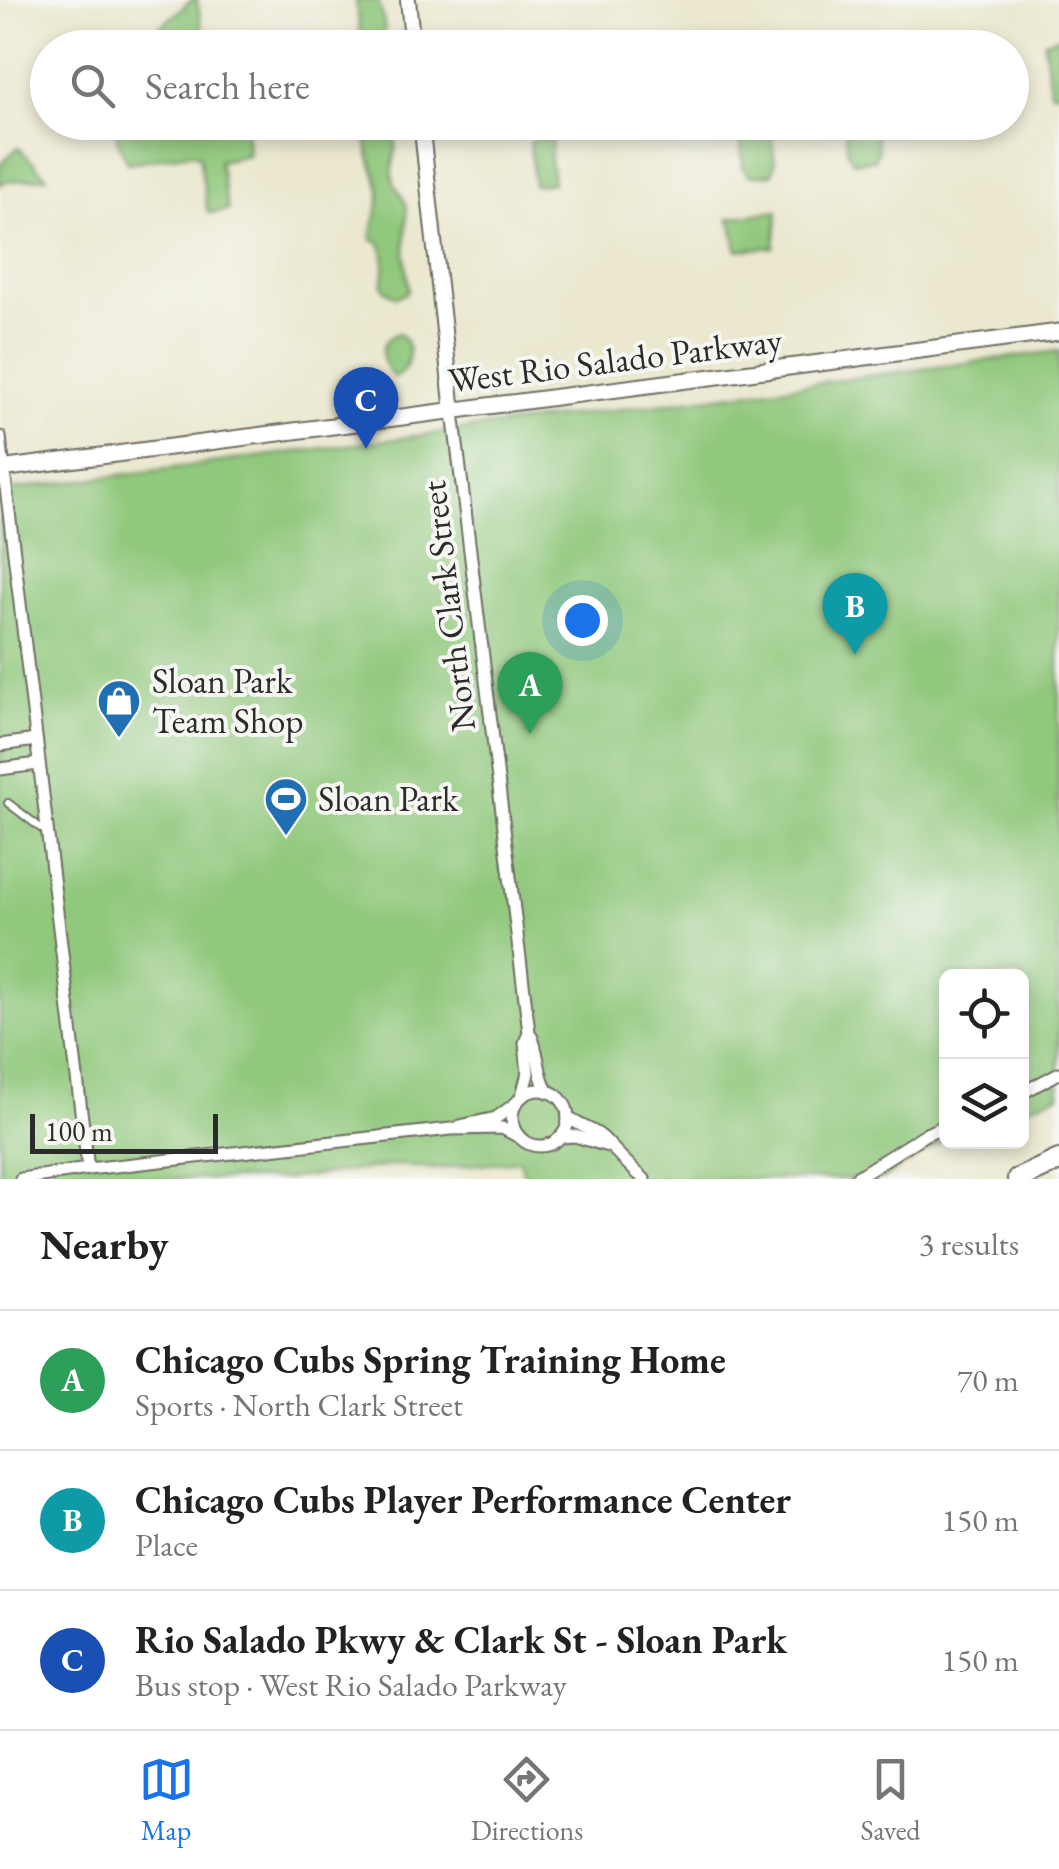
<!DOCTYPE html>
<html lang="en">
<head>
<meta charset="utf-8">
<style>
	:root { --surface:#fff; --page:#f6f6f6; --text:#222; --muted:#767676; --line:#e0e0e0; --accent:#1a73e8 }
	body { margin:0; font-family:"EB Garamond",serif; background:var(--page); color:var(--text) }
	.controls { position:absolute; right:30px; bottom:30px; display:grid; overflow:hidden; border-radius:15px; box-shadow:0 5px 15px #0003 }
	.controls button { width:90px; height:90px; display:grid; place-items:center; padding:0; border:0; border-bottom:2px solid var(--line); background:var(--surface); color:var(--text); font:50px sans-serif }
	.scale { position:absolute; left:30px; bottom:25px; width:188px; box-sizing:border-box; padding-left:10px; border:5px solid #2b2b2b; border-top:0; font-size:28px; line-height:35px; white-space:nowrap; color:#2b2b2b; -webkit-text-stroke:8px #f6f6f2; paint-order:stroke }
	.you { position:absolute; left:582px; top:620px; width:35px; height:35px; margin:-25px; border:8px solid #fff; border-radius:50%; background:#1a73e8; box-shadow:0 0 0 15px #1a73e833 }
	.badge { display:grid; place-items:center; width:65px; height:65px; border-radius:50%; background:var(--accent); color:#fff; font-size:32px; font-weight:700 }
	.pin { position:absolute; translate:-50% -82px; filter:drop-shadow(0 2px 5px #0008) }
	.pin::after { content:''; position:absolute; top:52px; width:35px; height:30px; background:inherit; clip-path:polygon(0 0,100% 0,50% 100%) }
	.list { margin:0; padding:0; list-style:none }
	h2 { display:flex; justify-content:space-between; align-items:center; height:130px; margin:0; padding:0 40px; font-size:42px }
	h2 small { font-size:32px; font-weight:400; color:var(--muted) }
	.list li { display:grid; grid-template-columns:65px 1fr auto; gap:30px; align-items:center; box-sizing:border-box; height:140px; padding:0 40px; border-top:2px solid var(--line) }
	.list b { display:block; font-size:38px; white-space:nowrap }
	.list p { margin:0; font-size:32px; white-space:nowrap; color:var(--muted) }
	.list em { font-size:32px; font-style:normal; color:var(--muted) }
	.icon { flex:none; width:55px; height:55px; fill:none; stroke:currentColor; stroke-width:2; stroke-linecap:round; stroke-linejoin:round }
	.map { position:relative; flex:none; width:1059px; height:1179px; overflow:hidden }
	.search { position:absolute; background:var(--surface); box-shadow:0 5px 15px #0003; left:30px; right:30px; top:30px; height:110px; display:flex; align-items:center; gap:25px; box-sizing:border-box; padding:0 35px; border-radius:55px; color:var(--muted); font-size:38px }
	.sheet { height:550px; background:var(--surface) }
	nav { display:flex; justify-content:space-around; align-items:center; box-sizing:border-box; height:140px; border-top:2px solid var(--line); background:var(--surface); font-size:28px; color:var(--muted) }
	nav a { display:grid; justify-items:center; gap:5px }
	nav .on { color:var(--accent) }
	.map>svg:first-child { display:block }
	.green { fill:#90c87c; stroke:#5e7a54; stroke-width:2.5 }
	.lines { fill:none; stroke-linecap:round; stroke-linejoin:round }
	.service-casing { stroke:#6e6d64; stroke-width:10 }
	.minor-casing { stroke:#6e6d64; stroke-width:15 }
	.tertiary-casing { stroke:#6e6d64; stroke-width:18 }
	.secondary-casing { stroke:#6e6d64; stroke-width:19 }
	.motorway-casing { stroke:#6e6d64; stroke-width:24 }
	.service { stroke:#fff; stroke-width:6 }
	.minor { stroke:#fff; stroke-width:11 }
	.tertiary { stroke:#fff; stroke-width:14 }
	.secondary { stroke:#fff; stroke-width:15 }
	.motorway { stroke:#fff; stroke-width:20 }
	.labels { text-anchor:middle; stroke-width:8; stroke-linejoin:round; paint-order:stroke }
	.street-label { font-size:35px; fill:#2b2b2b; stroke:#f6f6f2 }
	.poi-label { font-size:35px; fill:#2b2b2b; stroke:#f6f6f2; text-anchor:start }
</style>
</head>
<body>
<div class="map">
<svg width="1059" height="1179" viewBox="0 0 1059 1179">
	<rect width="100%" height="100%" fill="#f6f6f2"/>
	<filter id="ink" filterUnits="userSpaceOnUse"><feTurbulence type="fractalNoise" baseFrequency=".01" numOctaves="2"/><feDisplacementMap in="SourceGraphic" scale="20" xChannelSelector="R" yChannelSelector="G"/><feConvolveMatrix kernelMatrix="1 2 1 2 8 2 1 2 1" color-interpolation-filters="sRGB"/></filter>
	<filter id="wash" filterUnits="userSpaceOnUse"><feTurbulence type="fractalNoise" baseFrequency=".0048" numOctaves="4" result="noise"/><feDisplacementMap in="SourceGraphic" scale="40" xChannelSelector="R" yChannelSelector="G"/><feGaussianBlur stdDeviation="2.25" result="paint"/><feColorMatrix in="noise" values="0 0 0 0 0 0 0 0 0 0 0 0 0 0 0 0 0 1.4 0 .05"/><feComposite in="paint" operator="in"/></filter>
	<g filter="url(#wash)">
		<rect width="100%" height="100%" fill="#ebe8cf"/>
		<g class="green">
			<polygon points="192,0 197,0 205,47 185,47 159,28"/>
			<path d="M356,0H378C382,14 393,42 371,44L360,34Z"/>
			<polygon points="1059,36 1059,93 1050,91 1044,41"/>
			<path d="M372,122L389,123C404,146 390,154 393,178C394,189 404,196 407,207L405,255L409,289L405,294L396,297L386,291L382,285C385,270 387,256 379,242L372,240C370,223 381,210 380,193C378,168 358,147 372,122Z"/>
			<polygon points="114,123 246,123 248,155 219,161 228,210 208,213 199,155 191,153 127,163 117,138"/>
			<polygon points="743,123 768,123 770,125 775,163 772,174 750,176 743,167 740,127"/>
			<polygon points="844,123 875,123 878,151 874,160 853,162 848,152"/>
			<polygon points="537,137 552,140 550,159 553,183 534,185 530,142"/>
			<polygon points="18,147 47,177 4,182 0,185 0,165"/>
			<polygon points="778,211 774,247 737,250 733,227 729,218"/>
			<path d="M399,333C414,346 411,369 394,378C380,363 376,341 399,333Z"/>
			<polygon points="1059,351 1059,1095 1022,1109 1022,976 946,976 946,1139 882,1179 525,1179 520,1160 433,1169 398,1165 287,1179 0,1179 0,491"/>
		</g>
	</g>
	<g filter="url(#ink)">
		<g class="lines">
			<g class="service-casing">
				<polyline id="service" points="8,803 46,832"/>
			</g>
			<g class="minor-casing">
				<g id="minor">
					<path d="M453,412L529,1032C540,1050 536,1073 548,1092"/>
					<polyline points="0,437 88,1169"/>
					<polyline points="0,745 36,740"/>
					<polyline points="0,769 38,764"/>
					<circle cx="540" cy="1118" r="28"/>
					<polyline points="1022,1093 1059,1073"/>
					<polyline points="522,1096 528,1073 525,1043 529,1032"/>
					<path d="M568,1117C578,1126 593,1129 603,1138C616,1152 629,1166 644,1179"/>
					<polyline points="460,1126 496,1118 515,1104"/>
					<polyline points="560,1137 575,1136 608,1146"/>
					<polyline points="21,1179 88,1169 451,1129 502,1128 517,1136"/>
					<polyline points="854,1179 924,1135 946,1125"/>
				</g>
			</g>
			<g class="tertiary-casing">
				<g id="tertiary">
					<polyline points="408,0 413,48"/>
					<polyline points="421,122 453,412"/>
				</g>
			</g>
			<g class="secondary-casing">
				<polyline id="secondary" points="0,469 1059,332"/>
			</g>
			<g class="motorway-casing">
				<polyline id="motorway" points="1018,1179 1059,1160"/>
			</g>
			<use href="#service" class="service"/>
			<use href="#minor" class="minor"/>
			<use href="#tertiary" class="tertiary"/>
			<use href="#secondary" class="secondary"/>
			<use href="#motorway" class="motorway"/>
		</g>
	</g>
	<defs>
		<g id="shop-pin" transform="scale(2.25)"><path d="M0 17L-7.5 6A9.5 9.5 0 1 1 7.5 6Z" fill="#1f6fb2" stroke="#f6f6f2"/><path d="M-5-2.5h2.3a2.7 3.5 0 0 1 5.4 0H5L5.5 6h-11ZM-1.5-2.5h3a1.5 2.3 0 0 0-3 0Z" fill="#fff"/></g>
		<g id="stadium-pin" transform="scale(2.25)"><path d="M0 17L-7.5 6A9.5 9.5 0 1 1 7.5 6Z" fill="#1f6fb2" stroke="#f6f6f2"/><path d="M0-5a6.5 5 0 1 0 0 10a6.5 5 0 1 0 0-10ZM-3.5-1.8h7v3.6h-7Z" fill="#fff"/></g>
	</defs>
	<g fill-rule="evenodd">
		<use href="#shop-pin" x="119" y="701"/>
		<use href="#stadium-pin" x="286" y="799"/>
	</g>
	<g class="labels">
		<g class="street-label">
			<text transform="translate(615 360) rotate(-7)" y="12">West Rio Salado Parkway</text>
			<text transform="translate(448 606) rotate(-97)" y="12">North Clark Street</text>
		</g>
		<g class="poi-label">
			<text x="152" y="693">Sloan Park<tspan x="152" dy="40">Team Shop</tspan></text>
			<text x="318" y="811">Sloan Park</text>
		</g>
	</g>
</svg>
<div class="controls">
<button><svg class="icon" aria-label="locate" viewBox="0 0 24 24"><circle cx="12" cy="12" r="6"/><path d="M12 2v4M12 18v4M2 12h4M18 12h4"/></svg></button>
<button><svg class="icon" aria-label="layers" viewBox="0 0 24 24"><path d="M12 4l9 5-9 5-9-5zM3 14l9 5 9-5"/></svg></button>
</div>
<div class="scale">100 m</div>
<div class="you"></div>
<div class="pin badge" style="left:530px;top:734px;background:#2e9e5b">A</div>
<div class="pin badge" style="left:855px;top:655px;background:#0f9aa8">B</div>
<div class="pin badge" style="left:366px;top:449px;background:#1a4fb4">C</div>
<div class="search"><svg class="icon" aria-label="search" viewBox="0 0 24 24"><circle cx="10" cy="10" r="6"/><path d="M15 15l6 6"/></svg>Search here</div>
</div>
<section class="sheet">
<h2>Nearby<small>3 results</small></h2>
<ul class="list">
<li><span class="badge" style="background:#2e9e5b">A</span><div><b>Chicago Cubs Spring Training Home</b><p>Sports · North Clark Street</p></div><em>70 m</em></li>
<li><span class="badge" style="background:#0f9aa8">B</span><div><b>Chicago Cubs Player Performance Center</b><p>Place</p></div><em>150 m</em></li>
<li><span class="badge" style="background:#1a4fb4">C</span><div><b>Rio Salado Pkwy &amp; Clark St - Sloan Park</b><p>Bus stop · West Rio Salado Parkway</p></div><em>150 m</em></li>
</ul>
</section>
<nav>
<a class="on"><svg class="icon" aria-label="map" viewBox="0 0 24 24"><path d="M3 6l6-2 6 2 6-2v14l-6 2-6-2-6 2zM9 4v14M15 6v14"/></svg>Map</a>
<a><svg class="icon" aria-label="directions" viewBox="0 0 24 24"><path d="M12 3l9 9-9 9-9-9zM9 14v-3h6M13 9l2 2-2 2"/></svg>Directions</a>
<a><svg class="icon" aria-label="saved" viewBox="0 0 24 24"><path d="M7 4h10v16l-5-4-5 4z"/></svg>Saved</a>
</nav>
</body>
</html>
